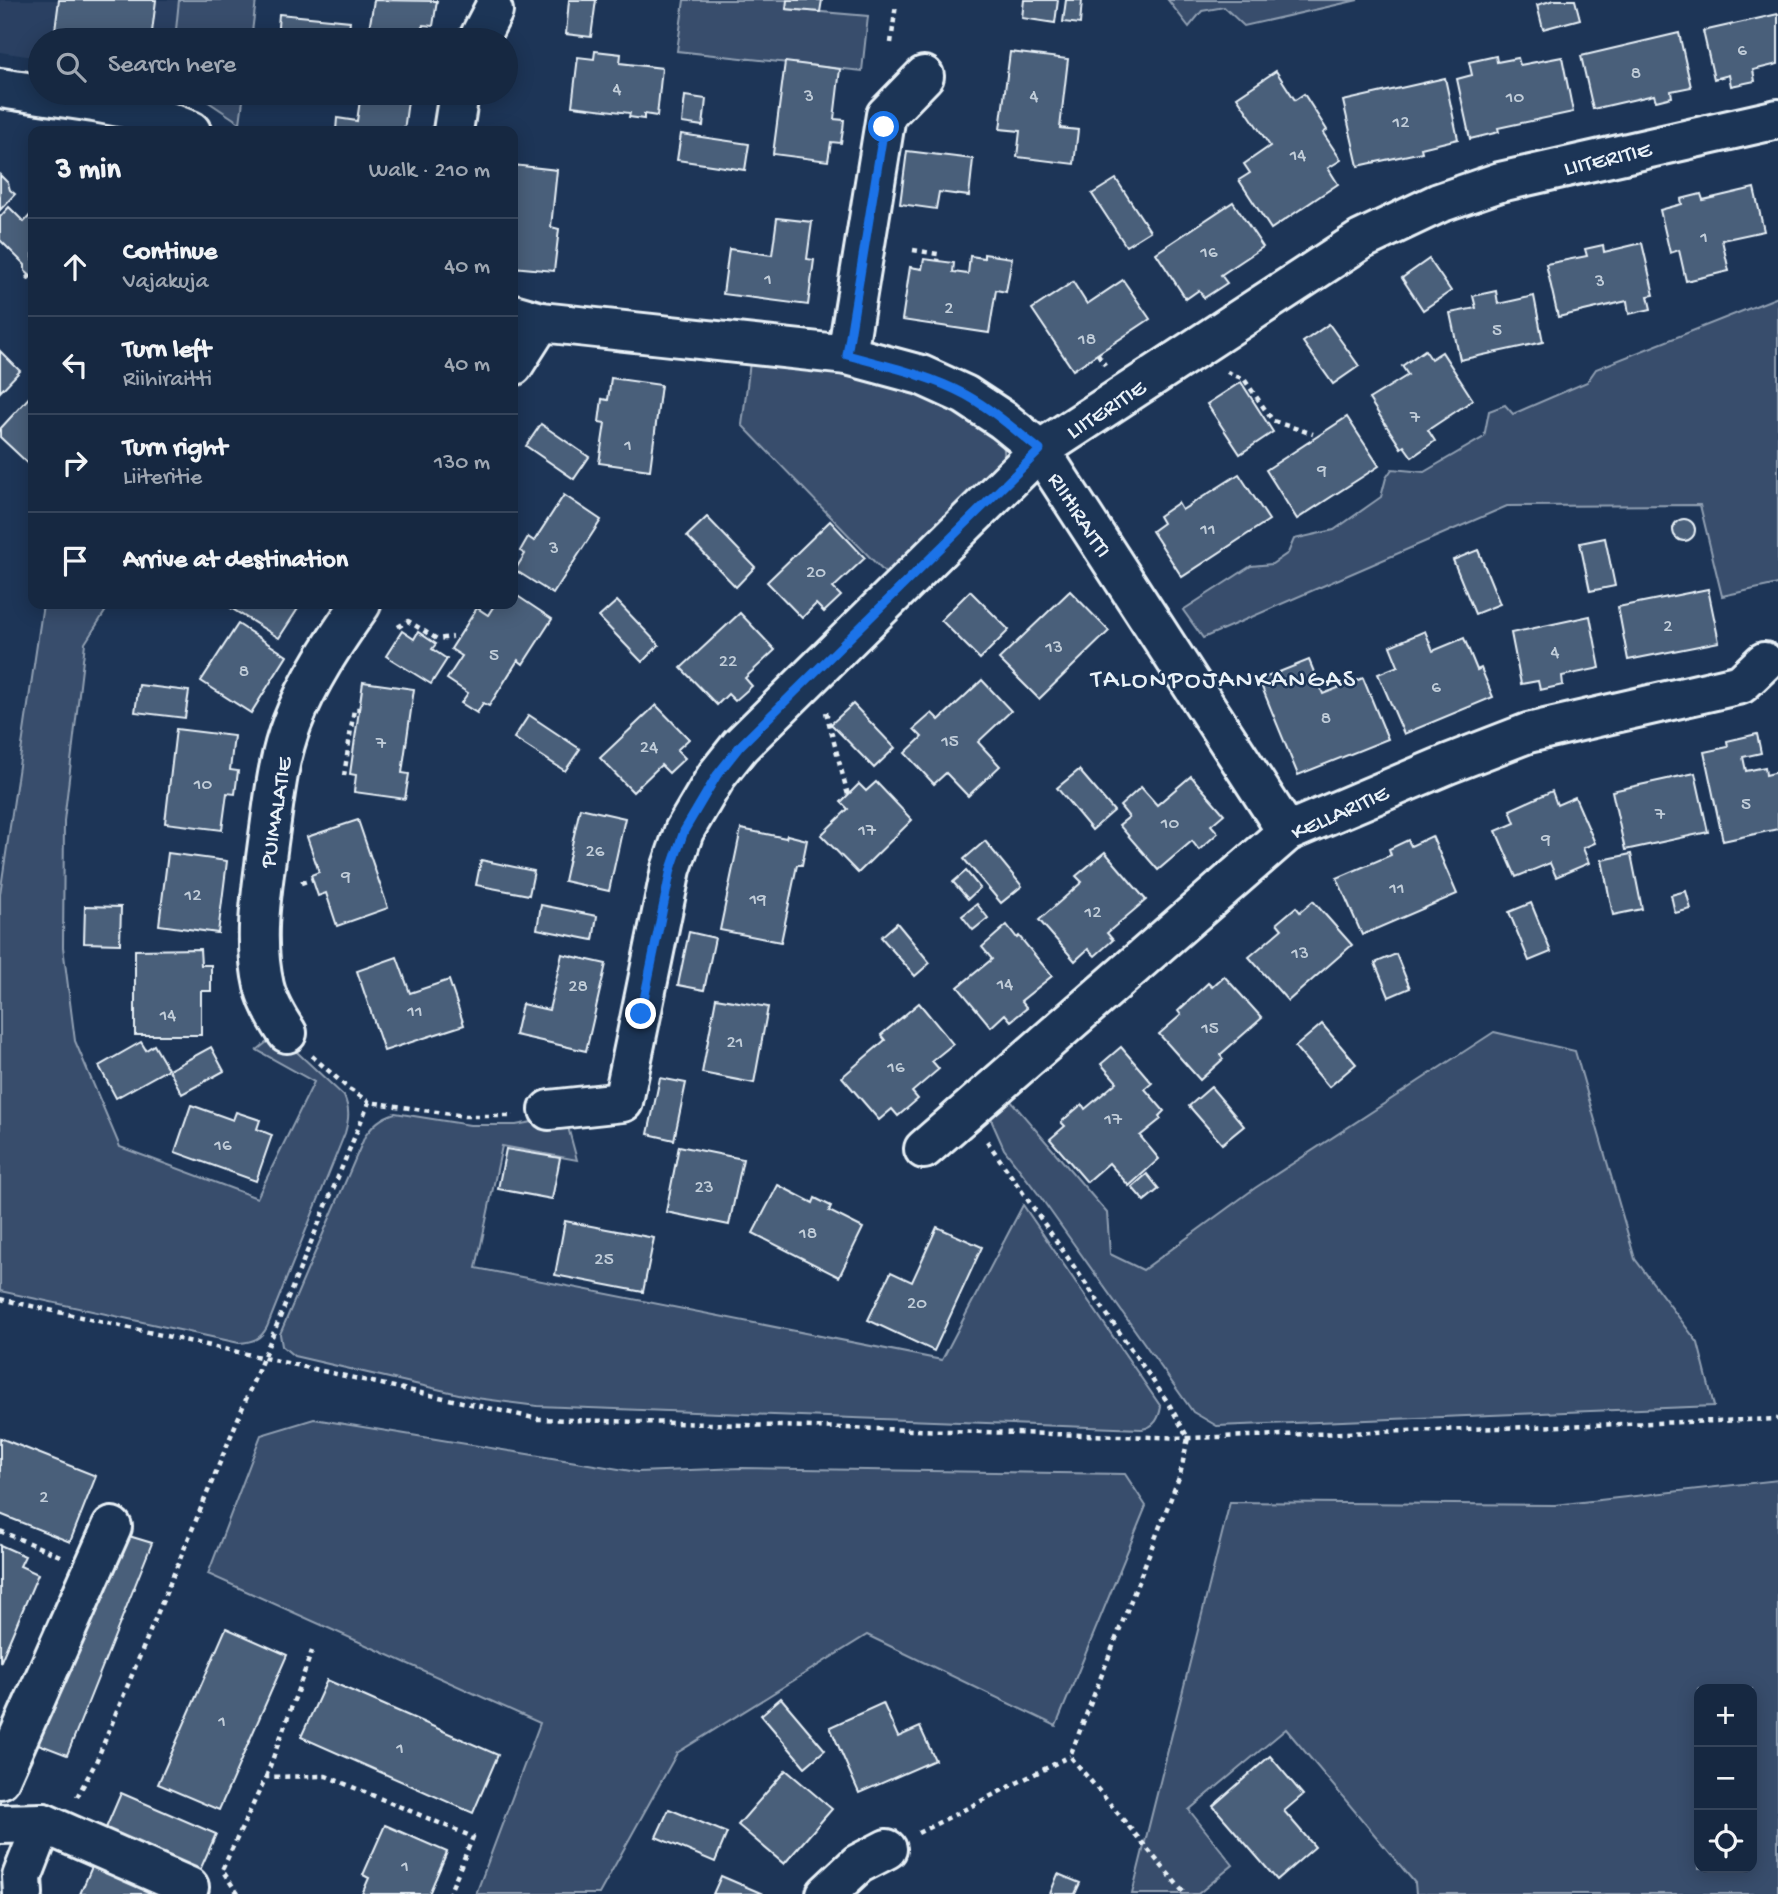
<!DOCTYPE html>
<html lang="en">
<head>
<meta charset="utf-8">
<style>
	:root { --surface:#162841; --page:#23344c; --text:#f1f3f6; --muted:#9ea6b1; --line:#35445a }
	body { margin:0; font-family:"Gochi Hand",sans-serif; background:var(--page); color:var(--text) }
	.controls { position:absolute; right:21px; bottom:21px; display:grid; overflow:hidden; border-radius:14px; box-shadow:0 4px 18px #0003 }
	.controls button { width:63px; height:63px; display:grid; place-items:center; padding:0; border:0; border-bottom:2px solid var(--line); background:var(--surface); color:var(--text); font:35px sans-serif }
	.stop { position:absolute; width:21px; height:21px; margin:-16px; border:5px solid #1a73e8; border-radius:50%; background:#fff }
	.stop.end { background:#1a73e8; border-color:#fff; box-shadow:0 2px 7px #0008 }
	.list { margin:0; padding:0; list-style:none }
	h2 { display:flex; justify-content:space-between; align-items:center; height:91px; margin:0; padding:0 28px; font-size:30px }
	h2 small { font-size:23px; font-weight:400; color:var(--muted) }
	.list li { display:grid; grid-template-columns:46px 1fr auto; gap:21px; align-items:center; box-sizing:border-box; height:98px; padding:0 28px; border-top:2px solid var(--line) }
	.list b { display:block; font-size:26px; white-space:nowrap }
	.list p { margin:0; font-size:23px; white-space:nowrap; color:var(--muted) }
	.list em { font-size:23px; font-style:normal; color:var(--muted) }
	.icon { flex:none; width:38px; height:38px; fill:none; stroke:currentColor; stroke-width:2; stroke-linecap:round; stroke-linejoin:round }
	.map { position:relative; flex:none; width:1778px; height:1894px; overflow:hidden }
	.search { position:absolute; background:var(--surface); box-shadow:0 4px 18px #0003; left:28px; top:28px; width:490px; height:77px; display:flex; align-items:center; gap:18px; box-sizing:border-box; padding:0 24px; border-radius:38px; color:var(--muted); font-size:26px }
	.panel { position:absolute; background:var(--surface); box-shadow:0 4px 18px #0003; left:28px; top:126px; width:490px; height:483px; border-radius:14px }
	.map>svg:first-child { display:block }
	.built { fill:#2a4162 }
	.green { fill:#374d6c; stroke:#909fb2; stroke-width:2; fill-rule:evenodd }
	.building { fill:#495e7a; stroke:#e8f1f8; stroke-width:2 }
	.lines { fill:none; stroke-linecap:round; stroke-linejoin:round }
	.minor-casing { stroke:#e8f1f8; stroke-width:44 }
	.path { stroke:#e8f1f8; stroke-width:4.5; stroke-dasharray:5 5; stroke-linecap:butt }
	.minor { stroke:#1d3557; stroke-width:38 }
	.route { stroke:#1a73e8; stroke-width:9 }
	.labels { text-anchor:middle; stroke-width:5; stroke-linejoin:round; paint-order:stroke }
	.number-label { font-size:19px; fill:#c0ccd8 }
	.street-label { font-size:23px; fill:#e8f1f8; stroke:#1d3557 }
	.quarter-label { font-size:26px; letter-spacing:2px; fill:#e8f1f8; stroke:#1d3557 }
</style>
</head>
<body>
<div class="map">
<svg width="1778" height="1894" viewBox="0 0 1778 1894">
	<rect width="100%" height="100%" fill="#1d3557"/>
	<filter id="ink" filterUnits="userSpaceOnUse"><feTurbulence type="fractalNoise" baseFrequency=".0143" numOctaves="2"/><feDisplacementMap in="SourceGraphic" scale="14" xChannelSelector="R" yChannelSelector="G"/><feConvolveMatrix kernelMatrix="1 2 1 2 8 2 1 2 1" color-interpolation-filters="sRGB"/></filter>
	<g filter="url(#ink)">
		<polygon class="built" points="0,0 179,0 175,40 40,40 40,58 0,52"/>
		<g class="green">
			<polygon points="179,0 256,0 251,40 175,40"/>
			<polygon points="684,0 787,0 787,9 868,16 862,71 677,51"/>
			<polygon points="1168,0 1358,0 1244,26 1224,7 1202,11 1189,27"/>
			<polygon points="195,93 244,93 240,123"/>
			<polygon points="1778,297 1778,584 1722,596 1700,505 1507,506 1203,638 1183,610 1251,566 1272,564 1288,553 1294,539 1334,530 1381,497 1386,478 1392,469 1424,472 1484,437 1489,411 1505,405 1513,414 1587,382 1596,369"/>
			<path d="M750,362C814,370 897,376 955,406C964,411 973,419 981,425C998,437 1008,441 1003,463L890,578L742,425Z"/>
			<path d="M43,604H110L85,643L64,821L63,947L75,1041L120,1147L257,1198L314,1082L257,1050L272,1038L284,1040L344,1096C350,1110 349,1119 345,1133L267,1327C261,1339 253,1342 239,1343L0,1291V894Z"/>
			<polygon points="1494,1032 1575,1051 1635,1259 1698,1343 1714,1406 1217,1426 1193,1412 1039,1195 1004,1149 992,1122 991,1104 1005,1094 1107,1213 1110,1254 1143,1270 1255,1188"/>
			<path d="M395,1113L470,1125H516L553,1118L568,1127L577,1160L502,1146L476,1268L942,1360L1023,1205L1161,1407C1159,1418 1155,1427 1142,1429L537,1406L476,1398L294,1356L282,1346L280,1334L365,1136C374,1124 380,1118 395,1113Z"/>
			<polygon points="314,1419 637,1472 742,1468 1125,1474 1146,1506 1056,1726 867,1635 677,1753 599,1894 476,1894 540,1723 208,1574 261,1435"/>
			<path d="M1778,1480V1894H1416L1415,1883L1286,1729L1189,1810L1233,1865L1198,1894H1132L1230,1502L1555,1505ZM1699,1689H1752V1868H1699Z"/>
		</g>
		<g class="building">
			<polygon points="59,0 156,0 151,40 70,40 54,38"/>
			<polygon points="374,0 437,1 433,26 423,25 421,38 369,30"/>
			<polygon points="569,0 596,0 591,37 566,34"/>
			<polygon points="787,0 822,0 820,12 786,9"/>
			<polygon points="1024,0 1058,0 1055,23 1022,18"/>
			<polygon points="1066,0 1082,0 1080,24 1063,22"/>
			<polygon points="1554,0 1575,0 1580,19 1543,29 1537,5"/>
			<polygon points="279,14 350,21 348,40 277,40"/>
			<polygon points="1778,14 1778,64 1753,70 1755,81 1731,86 1729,75 1714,79 1703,31"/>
			<polygon points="1679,33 1691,87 1671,91 1672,97 1656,101 1654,95 1593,109 1581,56"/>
			<polygon points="595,51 621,54 620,63 662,68 657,116 644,114 644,119 629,117 630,113 572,106 578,57 594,59"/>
			<polygon points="1010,52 1068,59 1060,128 1078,130 1074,164 1017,157 1020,131 1000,129"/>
			<polygon points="1496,56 1497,62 1518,58 1520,65 1562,57 1573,112 1498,128 1499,132 1470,139 1457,79 1472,75 1469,62"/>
			<polygon points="785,62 840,69 834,119 844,120 843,130 841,143 831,142 828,161 773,154"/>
			<polygon points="1276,71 1295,100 1304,94 1327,130 1323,133 1341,160 1328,168 1338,184 1271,229 1239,180 1250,173 1244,164 1270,146 1237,97"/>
			<polygon points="1445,78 1458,139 1421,148 1422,152 1358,166 1343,101"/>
			<polygon points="361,93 409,93 404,131 336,131 337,118 357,121"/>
			<polygon points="685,96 706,99 703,126 682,123"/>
			<polygon points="681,134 749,144 745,170 677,160"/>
			<polygon points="907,151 973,159 969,196 939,192 936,209 900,204"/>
			<polygon points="513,165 557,170 551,227 559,229 554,271 513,267"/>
			<polygon points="0,175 8,183 10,190 15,194 0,210"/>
			<polygon points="1116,179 1150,231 1126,246 1092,194"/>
			<polygon points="1754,188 1764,231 1722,240 1729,271 1686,281 1679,250 1670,253 1660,210 1682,204 1681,199 1701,194 1703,200"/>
			<polygon points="1233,202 1263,247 1221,275 1227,283 1204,298 1199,290 1186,299 1156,253"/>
			<polygon points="9,207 24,222 33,212 33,278 25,271 25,265 0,240 0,217"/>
			<polygon points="777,218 812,222 807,259 814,260 808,305 723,294 729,249 772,255"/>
			<polygon points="1642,243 1654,295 1648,296 1651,309 1629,314 1627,301 1558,317 1546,264 1587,256 1585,249 1603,245 1604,252"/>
			<polygon points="984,254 1012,258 1006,292 996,290 989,333 902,320 910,267 922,269 924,259 954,263 953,272 968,274 970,256 984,258"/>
			<polygon points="1429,259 1451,291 1423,310 1402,278"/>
			<polygon points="1123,280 1150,319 1073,370 1032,309 1073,282 1087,304"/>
			<polygon points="1496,291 1498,304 1534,296 1543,342 1460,360 1450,313 1476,308 1473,296"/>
			<polygon points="1329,324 1359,366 1333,384 1303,342"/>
			<polygon points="1425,350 1431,359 1442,352 1473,400 1428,430 1435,441 1412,457 1404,446 1401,448 1369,399 1408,375 1402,366"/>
			<polygon points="0,351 20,371 0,392"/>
			<polygon points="611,378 661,385 650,470 599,463 605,423 599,422 602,399 608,400"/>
			<polygon points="1241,382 1273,432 1240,454 1207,404"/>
			<polygon points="33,393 33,468 0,437 0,429"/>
			<polygon points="1347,417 1379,466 1297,519 1266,470"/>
			<polygon points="541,424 589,457 574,479 526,446"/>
			<polygon points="1239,474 1269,520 1182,577 1152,531 1163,523 1159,516 1178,503 1182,510"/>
			<polygon points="564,495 601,520 553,594 515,570 525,554 520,551 528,537 534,541"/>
			<polygon points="707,517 755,567 736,587 687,536"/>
			<circle cx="1684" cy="530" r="11"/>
			<polygon points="830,521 865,558 833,588 841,596 824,612 816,604 802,618 767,582"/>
			<polygon points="1605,538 1615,586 1590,591 1580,543"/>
			<polygon points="1478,550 1500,604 1475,614 1453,560"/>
			<polygon points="1708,589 1719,642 1628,660 1618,607"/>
			<polygon points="970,591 1009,630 980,659 941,620"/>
			<polygon points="1070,591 1109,631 1039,699 999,659"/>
			<polygon points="513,593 552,619 523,664 518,660 489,706 483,703 477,713 461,703 468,693 447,679 462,656 451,649 477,608 488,615 495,604 513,604"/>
			<polygon points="617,601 659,645 642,662 599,617"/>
			<polygon points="227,604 301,604 279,638 226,605"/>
			<polygon points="740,613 775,650 745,678 752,686 735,701 728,694 717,705 681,668"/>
			<polygon points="1590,616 1600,668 1562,676 1563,685 1540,690 1538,681 1521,684 1511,633"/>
			<polygon points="238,624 287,656 251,713 201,681"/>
			<polygon points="402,631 414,639 418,632 436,644 432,649 447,659 431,684 386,656"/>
			<polygon points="1425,631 1433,651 1464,638 1477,670 1481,668 1493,697 1404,734 1378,674 1398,666 1390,646"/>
			<polygon points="1309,660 1323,694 1363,678 1388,739 1298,775 1259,680"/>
			<polygon points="982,680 1011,711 978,742 1000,766 968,796 946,773 934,784 905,753 922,737 914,729 932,713 939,720"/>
			<polygon points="363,682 414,689 402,773 409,774 405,799 354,792 356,775 350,774"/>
			<polygon points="139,685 189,691 185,718 135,712"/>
			<polygon points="853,704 895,748 874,768 831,724"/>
			<polygon points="656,705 689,739 677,750 685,758 669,773 661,765 633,792 600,758"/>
			<polygon points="529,715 580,749 565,771 514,738"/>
			<polygon points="176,729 234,736 230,770 238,771 235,794 227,793 222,830 165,823"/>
			<polygon points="1757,734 1761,753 1743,757 1746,771 1765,767 1766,775 1778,772 1778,829 1723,841 1704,752 1728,747 1727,741"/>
			<polygon points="1079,770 1114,811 1092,830 1057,788"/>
			<polygon points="1695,773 1708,832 1625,850 1612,791"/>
			<polygon points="1191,776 1224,814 1211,825 1218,833 1199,850 1192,841 1158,870 1119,825 1129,817 1120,806 1141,787 1157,805"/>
			<polygon points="876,782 912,820 858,873 821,835 848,809 841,802 859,784 866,791"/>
			<polygon points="1552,791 1557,805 1575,797 1595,843 1583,848 1589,863 1556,877 1550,863 1516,877 1496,831 1515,823 1510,810"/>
			<polygon points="580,808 625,818 609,891 564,881"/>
			<polygon points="358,820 388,908 337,926 326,893 318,896 311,875 319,872 307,837"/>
			<polygon points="741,829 786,838 787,835 807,840 802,865 797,865 781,942 720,930"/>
			<polygon points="1432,836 1457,894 1362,935 1337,878 1391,855 1389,849 1408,840 1411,846"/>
			<polygon points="985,841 1022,886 1001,903 964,859"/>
			<polygon points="1105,852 1146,900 1107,933 1113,940 1095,956 1088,949 1075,961 1039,920 1082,882 1076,876"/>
			<polygon points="168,853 227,861 218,933 159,925"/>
			<polygon points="1631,854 1642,909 1613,915 1602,860"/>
			<polygon points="481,860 534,871 529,895 476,885"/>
			<polygon points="966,871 980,888 968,899 953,882"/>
			<polygon points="1686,891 1691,909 1675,913 1671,895"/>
			<polygon points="1313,901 1352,945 1288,1001 1249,957 1282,929 1277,923 1296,907 1300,912"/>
			<polygon points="1531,903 1551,952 1529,961 1509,912"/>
			<polygon points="977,904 988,918 973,930 962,916"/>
			<polygon points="541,905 597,916 593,940 537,929"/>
			<polygon points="85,906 121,907 120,944 84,943"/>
			<polygon points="897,923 930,963 915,976 881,937"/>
			<polygon points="1007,925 1017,938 1019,936 1052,976 1021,1001 1027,1008 1011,1021 1005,1014 991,1027 958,987 992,959 982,947"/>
			<polygon points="689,932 715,938 704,990 678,985"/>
			<polygon points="200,949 201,965 211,965 211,991 201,991 201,1035 135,1035 135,950"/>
			<polygon points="562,954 606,964 586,1051 515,1035 522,1004 549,1010"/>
			<polygon points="1396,954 1410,988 1389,997 1375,963"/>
			<polygon points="397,957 410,993 449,980 464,1025 384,1051 357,971"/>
			<polygon points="1224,976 1262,1018 1220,1055 1223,1059 1200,1080 1159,1034 1181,1015 1178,1011 1208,983 1212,987"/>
			<polygon points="716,998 768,1007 754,1083 702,1073"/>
			<polygon points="919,1003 953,1044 932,1061 939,1069 912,1092 918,1099 898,1116 892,1109 879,1120 842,1077 885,1040 881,1035"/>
			<polygon points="1322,1024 1356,1064 1329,1087 1295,1047"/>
			<polygon points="141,1042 146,1050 154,1045 168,1069 116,1098 99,1066"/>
			<polygon points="211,1047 224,1071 182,1094 169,1070"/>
			<polygon points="1121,1047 1152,1083 1145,1089 1164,1111 1159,1116 1161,1119 1140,1136 1159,1159 1129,1186 1109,1163 1087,1182 1050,1139 1065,1126 1061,1122 1082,1104 1085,1109 1117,1082 1101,1064"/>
			<polygon points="660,1078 686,1083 674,1140 648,1134"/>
			<polygon points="1211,1087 1244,1126 1222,1144 1189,1106"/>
			<polygon points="191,1105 233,1120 236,1112 260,1120 257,1129 272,1135 256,1181 175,1152"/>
			<polygon points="679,1146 743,1159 729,1225 666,1212"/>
			<polygon points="506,1149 560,1158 552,1199 498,1189"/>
			<polygon points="1147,1174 1159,1189 1144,1201 1132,1187"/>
			<polygon points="778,1185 813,1203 815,1198 831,1206 829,1211 863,1228 839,1277 753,1233"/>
			<polygon points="565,1221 654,1238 643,1292 555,1275"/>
			<polygon points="937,1227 982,1247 934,1351 868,1320 891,1272 912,1282"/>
			<polygon points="0,1438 96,1476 70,1542 0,1514"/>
			<polygon points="119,1533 152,1543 67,1755 33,1742"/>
			<polygon points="0,1545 25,1556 20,1566 38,1574 0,1663"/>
			<polygon points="226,1628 287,1655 219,1810 158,1784"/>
			<polygon points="327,1680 498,1755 473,1813 301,1737"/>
			<polygon points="781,1698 825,1750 805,1767 761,1715"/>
			<polygon points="883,1703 898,1737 920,1727 935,1760 859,1793 830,1727"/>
			<polygon points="1270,1756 1303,1795 1284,1811 1315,1847 1277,1880 1213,1806"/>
			<polygon points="786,1770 832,1809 784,1864 738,1825"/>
			<polygon points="121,1793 216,1834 197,1877 103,1835"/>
			<polygon points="669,1809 727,1833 715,1862 656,1837"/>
			<polygon points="385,1825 447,1852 429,1894 362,1894 369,1878 363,1875"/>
			<polygon points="94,1862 164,1894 80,1894"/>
			<polygon points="1058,1874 1080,1883 1075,1894 1050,1894"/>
			<polygon points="721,1876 763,1894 713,1894"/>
		</g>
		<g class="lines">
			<g class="minor-casing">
				<g id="minor">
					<polyline points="478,40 493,11"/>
					<polyline points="0,88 94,102 141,111 191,131"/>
					<polyline points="453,131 459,93"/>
					<polyline points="513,314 541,322 847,355 921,375 965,395 1003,420 1040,450 1287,832"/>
					<polyline points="847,355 886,115 924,76"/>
					<polyline points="513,366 541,322"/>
					<path d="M287,1033C277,1018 268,1003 264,986C253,938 262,890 268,843C274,802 277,762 292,723C308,681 335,641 361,604"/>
					<polyline points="549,1110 623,1102 671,869 684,831 717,775 740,746 1040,450 1361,240 1439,203 1500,182 1778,119"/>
					<polyline points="924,1149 1287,832 1448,764 1528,733 1741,684 1764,662"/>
					<polyline points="0,1779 112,1527"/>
					<polyline points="0,1824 43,1823 189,1887"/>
					<polyline points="23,1894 22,1877 43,1823"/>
					<polyline points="826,1894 858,1864 887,1849"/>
				</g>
			</g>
			<g class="path">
				<polyline points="891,43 896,4"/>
				<polyline points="913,250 938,254 937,261"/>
				<polyline points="27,279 31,275"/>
				<polyline points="1098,354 1105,365"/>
				<polyline points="1227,372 1244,379 1273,421 1313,434"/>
				<polyline points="398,627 408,621 437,639 452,637"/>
				<polyline points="826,712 848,795"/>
				<polyline points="344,776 354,709 359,709"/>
				<polyline points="301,883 313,879"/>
				<polyline points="312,1056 349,1089 369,1102"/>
				<polyline points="987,1141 1169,1404 1188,1438 1180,1475 1070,1756 1185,1894"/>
				<polyline points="0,1299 538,1419 1188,1438 1778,1419"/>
				<polyline points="0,1531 60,1556"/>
				<polyline points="266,1777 312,1651"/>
				<polyline points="77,1797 96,1762 369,1102 464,1116 514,1116"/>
				<polyline points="918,1833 1070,1756"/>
				<polyline points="238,1894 222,1870 266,1777 326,1776 473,1837 449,1894"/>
			</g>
			<use href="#minor" class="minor"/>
		</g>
	</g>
	<g class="lines" filter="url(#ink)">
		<path class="route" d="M641,1014L671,869L684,831L717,775L740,746L1040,450C1016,431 993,410 966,395C929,375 887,366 847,355L884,127"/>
	</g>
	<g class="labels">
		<g class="number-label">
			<text x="1742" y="55">6</text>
			<text x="1636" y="78">8</text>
			<text x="617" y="94">4</text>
			<text x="809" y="101">3</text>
			<text x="1034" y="101">4</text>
			<text x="1515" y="102">10</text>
			<text x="1401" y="127">12</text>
			<text x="1298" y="160">14</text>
			<text x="1704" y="242">1</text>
			<text x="1209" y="257">16</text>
			<text x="768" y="284">1</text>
			<text x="1600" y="286">3</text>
			<text x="949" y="313">2</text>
			<text x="1497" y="335">5</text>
			<text x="1087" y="344">18</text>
			<text x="1415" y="422">7</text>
			<text x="628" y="450">1</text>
			<text x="1322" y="475">9</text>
			<text x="1208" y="534">11</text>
			<text x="554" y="553">3</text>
			<text x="816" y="577">20</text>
			<text x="1668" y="631">2</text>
			<text x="1054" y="652">13</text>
			<text x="1555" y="657">4</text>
			<text x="494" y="660">5</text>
			<text x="728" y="666">22</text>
			<text x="244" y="676">8</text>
			<text x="1436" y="692">6</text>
			<text x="1326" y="723">8</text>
			<text x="950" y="746">15</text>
			<text x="381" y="748">7</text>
			<text x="649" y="752">24</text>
			<text x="203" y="789">10</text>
			<text x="1746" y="809">5</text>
			<text x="1660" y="819">7</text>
			<text x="1170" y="828">10</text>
			<text x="867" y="835">17</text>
			<text x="1546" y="844">9</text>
			<text x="595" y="856">26</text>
			<text x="346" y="881">9</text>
			<text x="1397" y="893">11</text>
			<text x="193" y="900">12</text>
			<text x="758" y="904">19</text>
			<text x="1093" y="917">12</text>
			<text x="1300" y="958">13</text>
			<text x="1005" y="989">14</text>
			<text x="578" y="991">28</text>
			<text x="415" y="1016">11</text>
			<text x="168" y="1020">14</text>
			<text x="1210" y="1033">15</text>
			<text x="735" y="1047">21</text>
			<text x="896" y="1072">16</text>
			<text x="1113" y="1124">17</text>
			<text x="223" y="1150">16</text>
			<text x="704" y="1192">23</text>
			<text x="808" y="1238">18</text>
			<text x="604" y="1264">25</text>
			<text x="917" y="1308">20</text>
			<text x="44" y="1502">2</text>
			<text x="222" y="1726">1</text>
			<text x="400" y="1753">1</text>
			<text x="405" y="1871">1</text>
		</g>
		<g class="street-label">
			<text transform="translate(1607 157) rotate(-13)" y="8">LIITERITIE</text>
			<text transform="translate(1105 408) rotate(-33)" y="8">LIITERITIE</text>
			<text transform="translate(1081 514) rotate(57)" y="8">RIIHIRAITTI</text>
			<text transform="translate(1339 811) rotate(-24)" y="8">KELLARITIE</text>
			<text transform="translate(274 812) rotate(-81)" y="8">PUIMALATIE</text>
		</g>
		<g class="quarter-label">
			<text x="1224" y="686">TALONPOJANKANGAS</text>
		</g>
	</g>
</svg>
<div class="controls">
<button>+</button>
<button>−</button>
<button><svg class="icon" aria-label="locate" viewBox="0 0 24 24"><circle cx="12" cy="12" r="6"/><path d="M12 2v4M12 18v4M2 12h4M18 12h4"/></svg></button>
</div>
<div class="stop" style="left:884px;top:127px"></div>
<div class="stop end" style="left:641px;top:1014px"></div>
<div class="search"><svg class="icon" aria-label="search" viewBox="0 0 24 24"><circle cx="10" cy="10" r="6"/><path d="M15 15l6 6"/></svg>Search here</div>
<section class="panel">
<h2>3 min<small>Walk · 210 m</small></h2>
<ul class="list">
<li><svg class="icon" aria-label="ahead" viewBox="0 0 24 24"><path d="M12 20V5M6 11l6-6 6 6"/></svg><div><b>Continue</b><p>Vajakuja</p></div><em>40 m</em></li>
<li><svg class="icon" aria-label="left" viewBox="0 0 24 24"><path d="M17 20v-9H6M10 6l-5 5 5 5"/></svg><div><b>Turn left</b><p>Riihiraitti</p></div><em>40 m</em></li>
<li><svg class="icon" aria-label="right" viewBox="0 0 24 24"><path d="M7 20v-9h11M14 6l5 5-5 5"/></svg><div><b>Turn right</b><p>Liiteritie</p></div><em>130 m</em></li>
<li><svg class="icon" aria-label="arrive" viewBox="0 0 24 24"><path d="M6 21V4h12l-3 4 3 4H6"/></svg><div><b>Arrive at destination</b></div></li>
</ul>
</section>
</div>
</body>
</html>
